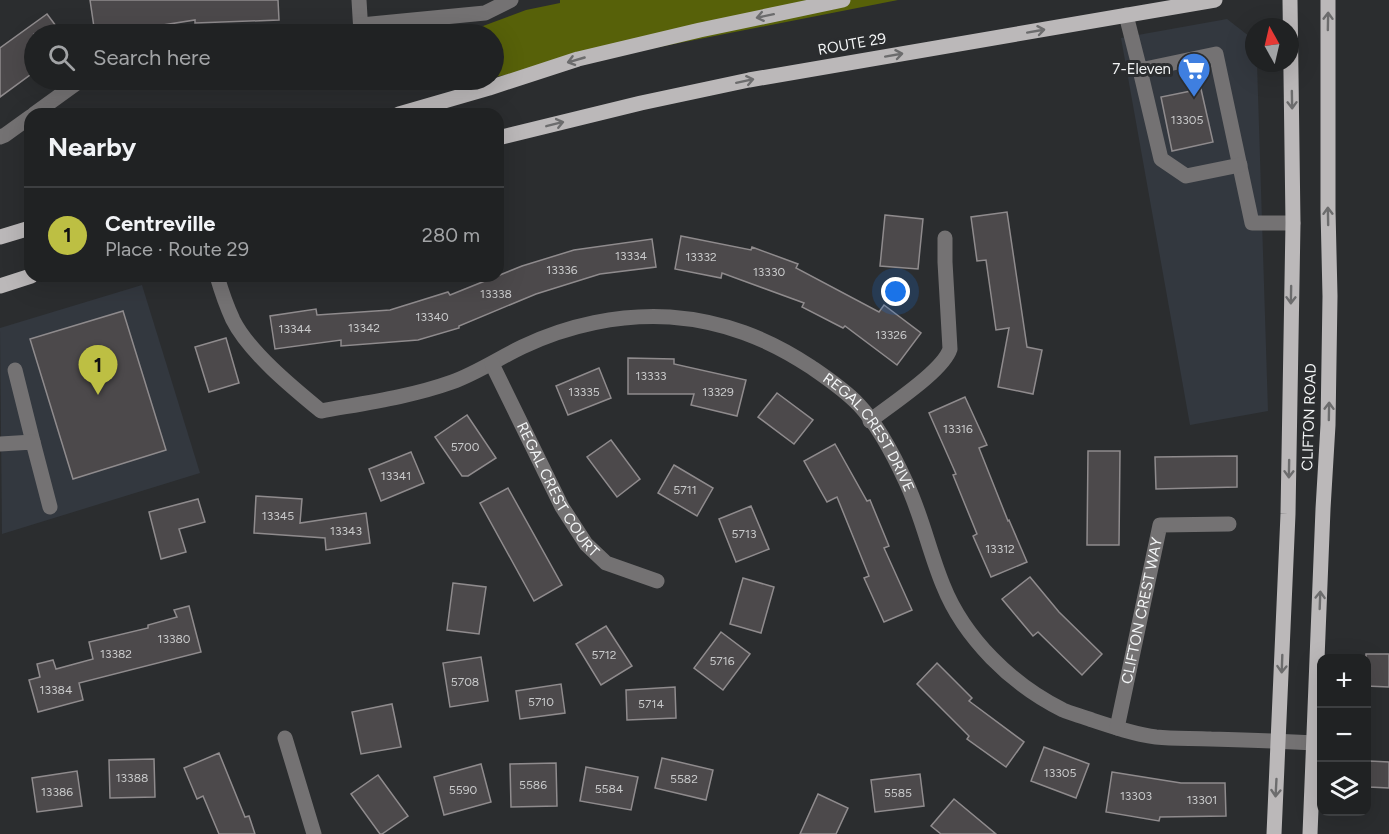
<!DOCTYPE html>
<html lang="en">
<head>
<meta charset="utf-8">
<style>
	:root { --surface:#202223; --page:#282a2b; --text:#f1f3f6; --muted:#a2a4a6; --line:#3d3f41; --accent:#bdbf43 }
	body { margin:0; font-family:Figtree,sans-serif; background:var(--page); color:var(--text) }
	.controls { position:absolute; right:18px; bottom:18px; display:grid; overflow:hidden; border-radius:12px; box-shadow:0 6px 24px #0002 }
	.controls button { width:54px; height:54px; display:grid; place-items:center; padding:0; border:0; border-bottom:2px solid var(--line); background:var(--surface); color:var(--text); font:30px sans-serif }
	.compass { position:absolute; left:1245px; top:18px; width:54px; height:54px; border-radius:50%; background:var(--surface); box-shadow:0 6px 24px #0002; rotate:352deg }
	.you { position:absolute; left:896px; top:292px; width:21px; height:21px; margin:-15px; border:4px solid #fff; border-radius:50%; background:#1a73e8; box-shadow:0 0 0 9px #1a73e833 }
	.badge { display:grid; place-items:center; width:39px; height:39px; border-radius:50%; background:var(--accent); color:#111; font-size:20px; font-weight:700 }
	.pin { position:absolute; translate:-50% -50px; filter:drop-shadow(0 2px 3px #0008) }
	.pin::after { content:''; position:absolute; top:32px; width:21px; height:18px; background:inherit; clip-path:polygon(0 0,100% 0,50% 100%) }
	.list { margin:0; padding:0; list-style:none }
	h2 { display:flex; justify-content:space-between; align-items:center; height:78px; margin:0; padding:0 24px; font-size:26px }
	h2 small { font-size:20px; font-weight:400; color:var(--muted) }
	.list li { display:grid; grid-template-columns:39px 1fr auto; gap:18px; align-items:center; box-sizing:border-box; height:96px; padding:0 24px; border-top:2px solid var(--line) }
	.list b { display:block; font-size:22px; white-space:nowrap }
	.list p { margin:0; font-size:20px; white-space:nowrap; color:var(--muted) }
	.list em { font-size:20px; font-style:normal; color:var(--muted) }
	.icon { flex:none; width:33px; height:33px; fill:none; stroke:currentColor; stroke-width:2; stroke-linecap:round; stroke-linejoin:round }
	.map { position:relative; flex:none; width:1389px; height:834px; overflow:hidden }
	.search { position:absolute; background:var(--surface); box-shadow:0 6px 24px #0002; left:24px; top:24px; width:480px; height:66px; display:flex; align-items:center; gap:15px; box-sizing:border-box; padding:0 21px; border-radius:33px; color:var(--muted); font-size:22px }
	.panel { position:absolute; background:var(--surface); box-shadow:0 6px 24px #0002; left:24px; top:108px; width:480px; height:174px; border-radius:18px }
	.map>svg:first-child { display:block }
	.built { fill:#33383f }
	.forest { fill:#576109 }
	.building { fill:#4c494b; stroke:#8f8b8d; stroke-width:1.5 }
	.lines { fill:none; stroke-linecap:round; stroke-linejoin:round }
	.minor { stroke:#747273; stroke-width:15 }
	.major { stroke:#bbb8b9; stroke-width:15 }
	.oneway { stroke:#6c6c6d }
	.labels { text-anchor:middle; stroke-width:6; stroke-linejoin:round; paint-order:stroke }
	.number-label { font-size:12px; fill:#c9cacb }
	.street-label { font-size:15px; fill:#f3f5f6; stroke:#2b2d2f }
	.poi-label { font-size:15px; fill:#f3f5f6; stroke:#2b2d2f; text-anchor:end }
</style>
</head>
<body>
<div class="map">
<svg width="1389" height="834" viewBox="0 0 1389 834">
	<rect width="100%" height="100%" fill="#2b2d2f"/>
	<g class="built">
		<polygon points="1227,19 1254,40 1254,63 1257,63 1268,411 1190,425 1121,38"/>
		<polygon points="142,285 200,473 2,534 0,328"/>
	</g>
	<polygon class="forest" points="560,0 898,0 583,62 494,77 494,34 472,34 475,29 526,10 560,3"/>
	<g class="building">
		<polygon points="90,0 278,0 279,20 195,23 195,20 106,34 95,34"/>
		<polygon points="47,14 62,34 34,34 34,72 0,97 0,48"/>
		<polygon points="1201,89 1213,142 1172,151 1161,97"/>
		<polygon points="1007,212 1027,347 1042,350 1033,394 998,387 1009,328 996,330 986,260 977,261 971,217"/>
		<polygon points="885,215 923,219 918,269 880,266"/>
		<polygon points="681,236 751,250 752,247 798,264 796,268 879,312 884,305 921,333 897,365 845,326 843,328 802,307 804,303 722,273 721,278 675,269"/>
		<polygon points="652,239 656,267 600,274 536,294 459,326 459,328 418,340 341,346 341,340 275,349 270,316 316,309 317,315 390,310 448,292 450,295 522,266 574,250"/>
		<polygon points="123,311 166,450 73,479 30,339"/>
		<polygon points="226,338 239,383 209,392 195,347"/>
		<polygon points="628,358 674,359 674,364 746,380 737,416 691,405 694,394 628,394"/>
		<polygon points="599,368 611,398 568,415 556,386"/>
		<polygon points="777,393 813,420 794,444 758,417"/>
		<polygon points="965,397 987,445 979,448 1008,521 1009,520 1027,562 991,577 973,536 977,534 953,475 956,474 929,413"/>
		<polygon points="467,415 496,458 468,476 462,476 435,437"/>
		<polygon points="611,440 640,479 617,497 587,457"/>
		<polygon points="835,444 867,501 870,500 889,546 884,548 912,610 884,622 864,578 869,576 837,497 827,502 804,461"/>
		<polygon points="1088,451 1120,451 1119,545 1087,545"/>
		<polygon points="411,452 424,483 381,501 369,469"/>
		<polygon points="1237,456 1237,487 1156,489 1155,457"/>
		<polygon points="674,465 713,488 697,516 658,493"/>
		<polygon points="508,488 562,585 534,601 480,503"/>
		<polygon points="256,496 302,499 300,523 366,513 370,543 326,550 325,538 254,533"/>
		<polygon points="198,499 205,522 179,529 186,552 161,559 149,512"/>
		<polygon points="751,506 769,549 736,562 719,519"/>
		<polygon points="1030,577 1059,612 1102,654 1082,675 1038,632 1033,636 1002,599"/>
		<polygon points="743,578 774,587 761,633 730,624"/>
		<polygon points="453,583 486,587 479,634 447,630"/>
		<polygon points="189,606 201,652 79,683 83,700 38,712 29,680 40,677 37,664 53,660 56,669 93,659 89,642 148,628 148,625 177,617 174,610"/>
		<polygon points="606,626 632,666 601,685 576,644"/>
		<polygon points="721,632 750,654 723,690 694,668"/>
		<polygon points="1366,654 1389,654 1389,687 1366,686"/>
		<polygon points="481,657 488,701 450,707 443,663"/>
		<polygon points="937,663 972,698 969,701 1024,742 1006,767 967,739 969,736 917,684"/>
		<polygon points="561,684 565,713 520,719 516,691"/>
		<polygon points="675,687 676,718 627,720 626,690"/>
		<polygon points="392,704 401,747 361,754 352,712"/>
		<polygon points="1044,747 1089,764 1076,798 1031,781"/>
		<polygon points="219,753 245,817 249,816 255,834 219,834 203,796 197,799 184,768"/>
		<polygon points="662,758 713,770 706,800 655,788"/>
		<polygon points="154,759 155,797 110,798 109,760"/>
		<polygon points="1370,761 1389,762 1389,788 1369,787"/>
		<polygon points="556,763 557,806 511,807 510,764"/>
		<polygon points="481,764 491,802 444,815 434,777"/>
		<polygon points="586,767 638,777 631,810 580,801"/>
		<polygon points="77,771 82,806 37,812 32,778"/>
		<polygon points="1112,772 1181,783 1225,783 1226,816 1160,817 1159,821 1106,812"/>
		<polygon points="920,774 924,806 875,812 871,780"/>
		<polygon points="378,775 408,816 382,834 380,834 351,794"/>
		<polygon points="818,794 848,808 836,834 800,834"/>
		<polygon points="954,799 996,834 941,834 931,826"/>
	</g>
	<g class="lines">
		<g class="minor">
			<polyline points="359,0 361,33"/>
			<polyline points="1126,15 1140,70 1216,54 1252,223 1293,223"/>
			<polyline points="361,25 485,13 511,0"/>
			<polyline points="1140,70 1161,159 1186,176 1240,165"/>
			<polyline points="34,114 81,80"/>
			<polyline points="0,137 5,135 30,117"/>
			<path id="s1" d="M217,276C221,290 227,307 233,320C249,352 293,388 321,411C365,403 410,397 452,382C477,373 499,358 522,347C568,325 620,314 670,317C723,321 767,338 811,367C827,378 845,390 859,405C877,424 895,458 906,482C922,516 929,551 943,585C964,638 1012,685 1063,710C1072,714 1082,716 1092,720C1113,727 1134,734 1156,737C1174,739 1193,738 1211,739C1246,740 1280,741 1314,743"/>
			<path id="s2" d="M492,364L562,507L586,544L606,563L657,581"/>
			<polyline points="15,370 33,442"/>
			<path d="M870,421C890,405 943,371 950,349L945,262V238"/>
			<polyline points="0,444 33,442 50,507"/>
			<path id="s3" d="M1117,728L1160,525L1229,524"/>
			<polyline points="285,738 314,834"/>
		</g>
		<g class="major">
			<polyline points="399,114 489,88 578,59 700,30 843,0"/>
			<polyline points="498,138 641,103 749,80 1215,0"/>
			<polyline points="0,237 30,228"/>
			<polyline points="0,286 31,276"/>
			<polyline points="1274,834 1288,514 1293,223 1290,0"/>
			<polyline points="1310,834 1323,509 1328,425 1330,296 1328,210 1328,0"/>
		</g>
	</g>
	<defs><path id="oneway-shaft" d="M-6 0H5M1.5-3L5.5 0L1.5 3" fill="none" stroke-width="1.6" stroke-linecap="round" stroke-linejoin="round" transform="scale(1.5)"/></defs>
	<g class="oneway">
		<use href="#oneway-shaft" transform="translate(765 16) rotate(168)"/>
		<use href="#oneway-shaft" transform="translate(1328 21) rotate(-89)"/>
		<use href="#oneway-shaft" transform="translate(1036 31) rotate(-10)"/>
		<use href="#oneway-shaft" transform="translate(894 55) rotate(-10)"/>
		<use href="#oneway-shaft" transform="translate(576 60) rotate(164)"/>
		<use href="#oneway-shaft" transform="translate(745 81) rotate(-12)"/>
		<use href="#oneway-shaft" transform="translate(1292 100) rotate(89)"/>
		<use href="#oneway-shaft" transform="translate(555 124) rotate(-14)"/>
		<use href="#oneway-shaft" transform="translate(1328 216) rotate(-91)"/>
		<use href="#oneway-shaft" transform="translate(1291 295) rotate(91)"/>
		<use href="#oneway-shaft" transform="translate(1329 411) rotate(-89)"/>
		<use href="#oneway-shaft" transform="translate(1289 469) rotate(91)"/>
		<use href="#oneway-shaft" transform="translate(1320 600) rotate(-88)"/>
		<use href="#oneway-shaft" transform="translate(1282 664) rotate(92)"/>
		<use href="#oneway-shaft" transform="translate(1276 788) rotate(93)"/>
	</g>
	<defs>
		<g id="supermarket-pin" transform="scale(1.725)"><path d="M0 17L-7.5 6A9.5 9.5 0 1 1 7.5 6Z" fill="#3f7fe0" stroke="#2b2d2f"/><path d="M-6-5.5h2.5l.6 2H6L4.5 2H-2.5L-4.4-4H-6ZM-1.5 3.2a1.3 1.3 0 1 0 .1 0ZM3 3.2a1.3 1.3 0 1 0 .1 0Z" fill="#fff"/></g>
	</defs>
	<g fill-rule="evenodd">
		<use href="#supermarket-pin" x="1194" y="69"/>
	</g>
	<g class="labels">
		<g class="number-label">
			<text x="1187" y="124">13305</text>
			<text x="631" y="260">13334</text>
			<text x="701" y="261">13332</text>
			<text x="562" y="274">13336</text>
			<text x="769" y="276">13330</text>
			<text x="496" y="298">13338</text>
			<text x="432" y="321">13340</text>
			<text x="364" y="332">13342</text>
			<text x="295" y="333">13344</text>
			<text x="891" y="339">13326</text>
			<text x="651" y="380">13333</text>
			<text x="584" y="396">13335</text>
			<text x="718" y="396">13329</text>
			<text x="958" y="433">13316</text>
			<text x="465" y="451">5700</text>
			<text x="396" y="480">13341</text>
			<text x="685" y="494">5711</text>
			<text x="278" y="520">13345</text>
			<text x="346" y="535">13343</text>
			<text x="744" y="538">5713</text>
			<text x="1000" y="553">13312</text>
			<text x="174" y="643">13380</text>
			<text x="116" y="658">13382</text>
			<text x="604" y="659">5712</text>
			<text x="722" y="665">5716</text>
			<text x="465" y="686">5708</text>
			<text x="56" y="694">13384</text>
			<text x="541" y="706">5710</text>
			<text x="651" y="708">5714</text>
			<text x="1060" y="777">13305</text>
			<text x="132" y="782">13388</text>
			<text x="684" y="783">5582</text>
			<text x="533" y="789">5586</text>
			<text x="609" y="793">5584</text>
			<text x="463" y="794">5590</text>
			<text x="57" y="796">13386</text>
			<text x="898" y="797">5585</text>
			<text x="1136" y="800">13303</text>
			<text x="1202" y="804">13301</text>
		</g>
		<g class="street-label">
			<text transform="translate(852 44) rotate(-10)" y="5">ROUTE 29</text>
			<text transform="translate(1309 417) rotate(-88)" y="5">CLIFTON ROAD</text>
			<text dy="5" stroke="none"><textPath href="#s1" startOffset="780">REGAL CREST DRIVE</textPath></text>
			<text dy="5" stroke="none"><textPath href="#s2" startOffset="142">REGAL CREST COURT</textPath></text>
			<text dy="5" stroke="none"><textPath href="#s3" startOffset="120">CLIFTON CREST WAY</textPath></text>
		</g>
		<g class="poi-label">
			<text x="1171" y="74">7-Eleven</text>
		</g>
	</g>
</svg>
<div class="controls">
<button>+</button>
<button>−</button>
<button><svg class="icon" aria-label="layers" viewBox="0 0 24 24"><path d="M12 4l9 5-9 5-9-5zM3 14l9 5 9-5"/></svg></button>
</div>
<svg class="compass" viewBox="-18 -18 36 36"><path d="M0-13l5 13h-10z" fill="#e53935"/><path d="M0 13l5-13h-10z" fill="#a2a4a6"/></svg>
<div class="you"></div>
<div class="pin badge" style="left:98px;top:395px">1</div>
<div class="search"><svg class="icon" aria-label="search" viewBox="0 0 24 24"><circle cx="10" cy="10" r="6"/><path d="M15 15l6 6"/></svg>Search here</div>
<section class="panel">
<h2>Nearby<small></small></h2>
<ul class="list">
<li><span class="badge">1</span><div><b>Centreville</b><p>Place · Route 29</p></div><em>280 m</em></li>
</ul>
</section>
</div>
</body>
</html>
